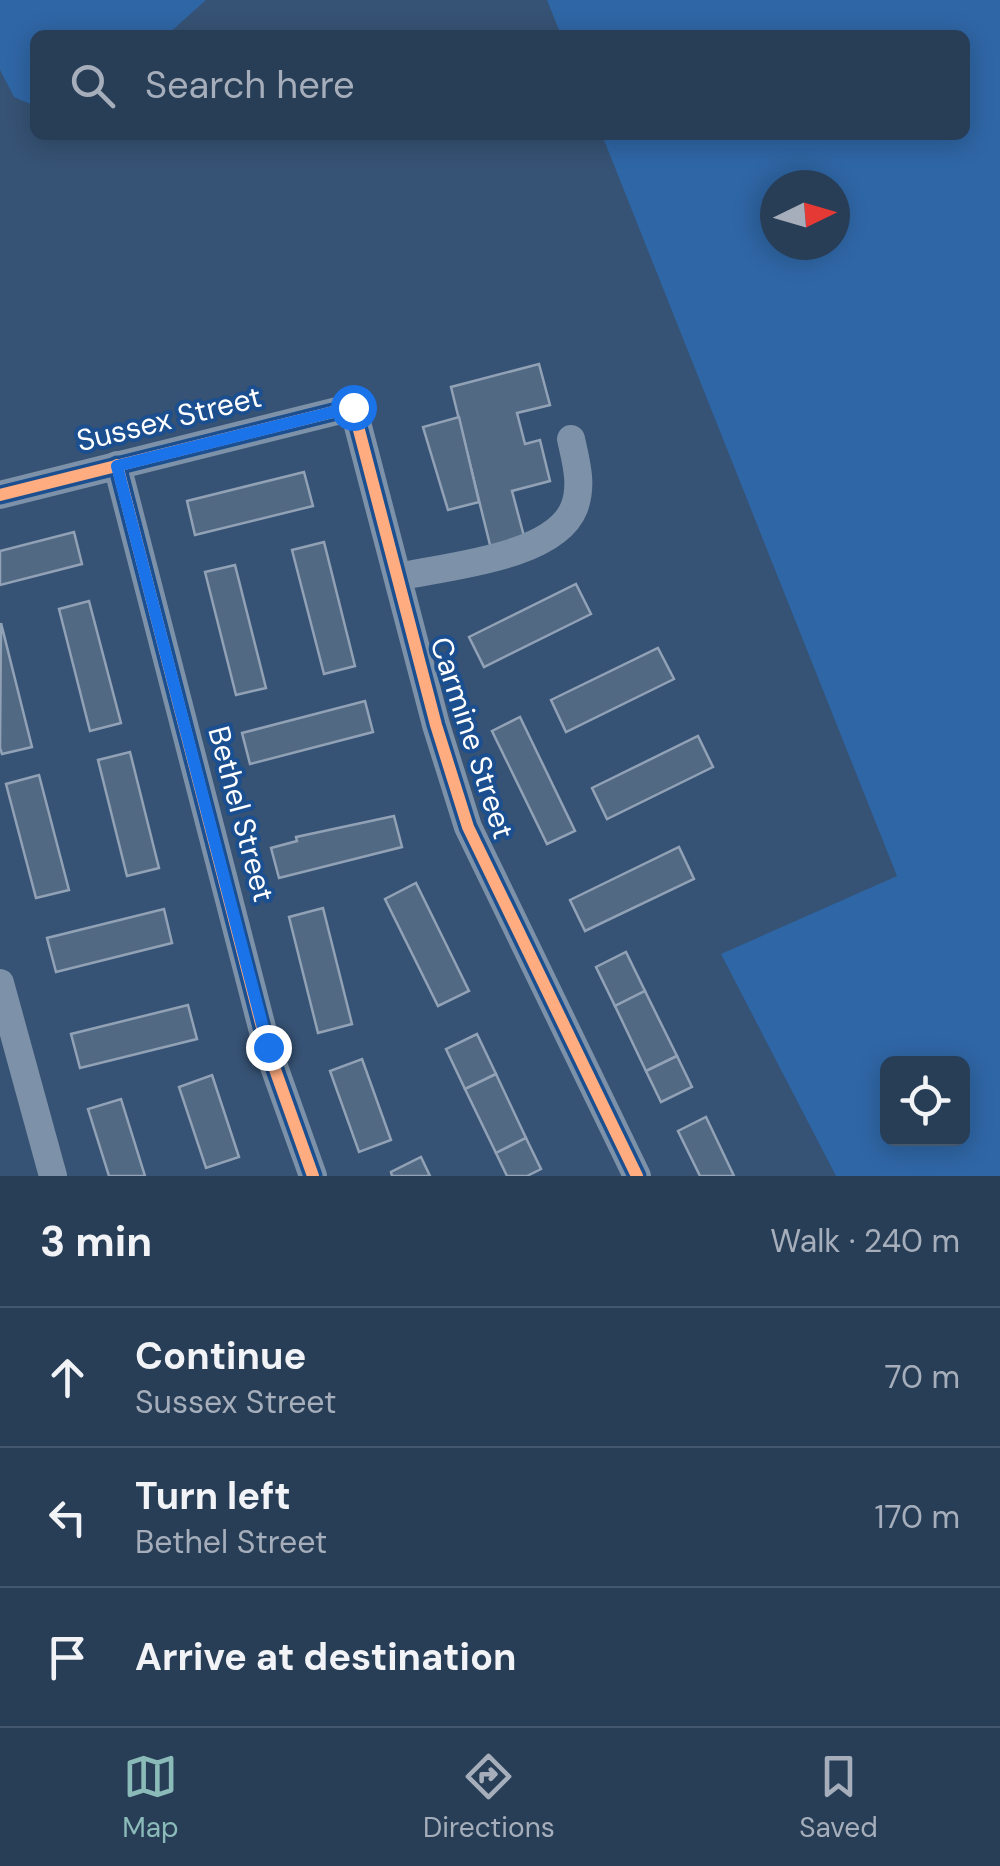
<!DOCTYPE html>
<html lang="en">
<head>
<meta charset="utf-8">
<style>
	:root { --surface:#283e57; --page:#344961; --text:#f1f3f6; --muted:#a5aeba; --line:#44576d; --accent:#8bbbb9 }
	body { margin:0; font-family:"DM Sans",sans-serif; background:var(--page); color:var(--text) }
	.controls { position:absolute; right:30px; bottom:30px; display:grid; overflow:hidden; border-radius:15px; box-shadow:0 5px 25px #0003 }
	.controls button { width:90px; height:90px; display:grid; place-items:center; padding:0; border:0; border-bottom:2px solid var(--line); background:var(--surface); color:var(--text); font:50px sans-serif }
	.compass { position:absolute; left:760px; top:170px; width:90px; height:90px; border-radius:50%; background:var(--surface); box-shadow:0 5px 25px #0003; rotate:85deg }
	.stop { position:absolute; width:30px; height:30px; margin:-22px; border:8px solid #1a73e8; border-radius:50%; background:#fff }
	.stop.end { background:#1a73e8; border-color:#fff; box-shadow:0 2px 10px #0008 }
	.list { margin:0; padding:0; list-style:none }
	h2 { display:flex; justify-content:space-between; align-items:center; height:130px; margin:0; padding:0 40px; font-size:42px }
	h2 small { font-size:32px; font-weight:400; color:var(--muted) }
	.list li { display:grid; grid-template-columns:65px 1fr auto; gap:30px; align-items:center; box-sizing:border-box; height:140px; padding:0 40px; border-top:2px solid var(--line) }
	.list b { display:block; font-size:38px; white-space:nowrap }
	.list p { margin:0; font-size:32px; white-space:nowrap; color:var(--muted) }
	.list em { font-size:32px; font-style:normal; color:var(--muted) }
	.icon { flex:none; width:55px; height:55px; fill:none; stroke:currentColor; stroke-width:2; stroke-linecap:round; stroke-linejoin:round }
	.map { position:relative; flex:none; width:1000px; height:1176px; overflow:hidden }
	.search { position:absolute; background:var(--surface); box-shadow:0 5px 25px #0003; left:30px; right:30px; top:30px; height:110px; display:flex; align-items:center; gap:25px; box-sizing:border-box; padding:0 35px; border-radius:15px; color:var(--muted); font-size:38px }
	.sheet { height:550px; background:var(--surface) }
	nav { display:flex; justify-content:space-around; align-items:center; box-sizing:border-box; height:140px; border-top:2px solid var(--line); background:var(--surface); font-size:28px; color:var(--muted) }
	nav a { display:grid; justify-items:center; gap:5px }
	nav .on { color:var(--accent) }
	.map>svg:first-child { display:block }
	.green { fill:#2f66a5; fill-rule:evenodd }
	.building { fill:#526984; stroke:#92a2b6; stroke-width:2.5 }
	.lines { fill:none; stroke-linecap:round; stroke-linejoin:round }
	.minor { stroke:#7d92a8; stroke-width:28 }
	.cycleway-casing { stroke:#1b4f8f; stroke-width:19 }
	.cycleway { stroke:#ffac80; stroke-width:12 }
	.route { stroke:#1a73e8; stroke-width:12 }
	.labels { text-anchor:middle; stroke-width:8; stroke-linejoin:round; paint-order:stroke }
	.street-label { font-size:30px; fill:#fff; stroke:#1b4f8f }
</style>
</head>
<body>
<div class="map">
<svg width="1000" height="1176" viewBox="0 0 1000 1176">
	<rect width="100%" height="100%" fill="#365274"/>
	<g class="green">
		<polygon points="0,0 206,0 167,35 35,35 35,106 14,97 0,70"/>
		<path d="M547,0H1000V1176H836L721,954L897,876L602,135H965V35H561ZM775,185H835V245H775ZM888,1064H962V1138H888Z"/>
	</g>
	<g class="building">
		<polygon points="539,364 550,405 517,413 525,444 540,440 550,481 512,491 525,540 491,549 451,387"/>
		<polygon points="459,417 479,502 448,510 423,427"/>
		<polygon points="304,472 313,506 195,535 187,501"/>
		<polygon points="74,532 82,564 0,585 0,551"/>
		<polygon points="324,542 355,666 324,674 292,550"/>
		<polygon points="235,565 266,688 236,695 205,572"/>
		<polygon points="576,584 591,614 484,667 469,637"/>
		<polygon points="89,601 121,723 90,731 59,609"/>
		<polygon points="1,623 32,747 2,754 0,748"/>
		<polygon points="658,648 674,679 566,732 551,700"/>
		<polygon points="365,701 373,732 250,764 242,733"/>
		<polygon points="520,717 575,831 547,844 492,731"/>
		<polygon points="698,736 713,767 607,819 592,788"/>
		<polygon points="130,752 159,868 127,876 98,760"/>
		<polygon points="39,775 69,890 36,898 6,784"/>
		<polygon points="394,816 402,847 279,878 271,848 297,841 296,837"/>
		<polygon points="679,847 694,879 585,931 570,900"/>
		<polygon points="416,883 469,991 438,1006 385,899"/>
		<polygon points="323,908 352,1024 318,1033 289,917"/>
		<polygon points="164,909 172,943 56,972 47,938"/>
		<polygon points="626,952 645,991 615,1006 596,967"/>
		<polygon points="645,991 677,1056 646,1071 615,1006"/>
		<polygon points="188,1005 197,1039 80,1068 71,1034"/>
		<polygon points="477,1034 496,1074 465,1089 446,1049"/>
		<polygon points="677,1056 692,1087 661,1102 646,1071"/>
		<polygon points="362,1059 391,1140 359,1152 330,1071"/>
		<polygon points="496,1074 526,1138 496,1153 465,1089"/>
		<polygon points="212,1075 239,1157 206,1168 179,1087"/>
		<polygon points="121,1099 145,1176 109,1176 88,1109"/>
		<polygon points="706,1117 734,1176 700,1176 678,1131"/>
		<polygon points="526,1138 541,1169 527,1176 507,1176 496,1153"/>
		<polygon points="421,1157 430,1176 392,1176 391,1172"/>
	</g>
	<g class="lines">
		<g class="minor">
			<polyline points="117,465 267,1047 313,1176"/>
			<polyline points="0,495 353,407 436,725 468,827 637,1176"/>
			<path d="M398,577C446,566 554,558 574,508C583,485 576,462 571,439"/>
			<polyline points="0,983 53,1176"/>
		</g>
		<g class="cycleway-casing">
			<g id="cycleway">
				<polyline points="117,465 267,1047 313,1176"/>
				<polyline points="0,495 353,407 436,725 468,827 637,1176"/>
			</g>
		</g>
		<use href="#cycleway" class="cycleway"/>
	</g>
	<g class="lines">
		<polyline class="route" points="268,1047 117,466 353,407"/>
	</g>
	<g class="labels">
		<g class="street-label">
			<text transform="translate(169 419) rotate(-14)" y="10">Sussex Street</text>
			<text transform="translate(472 738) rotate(72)" y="10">Carmine Street</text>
			<text transform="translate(241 814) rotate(75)" y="10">Bethel Street</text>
		</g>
	</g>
</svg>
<div class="controls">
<button><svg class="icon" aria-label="locate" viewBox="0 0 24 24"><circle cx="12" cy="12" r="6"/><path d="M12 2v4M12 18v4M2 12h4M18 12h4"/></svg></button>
</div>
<svg class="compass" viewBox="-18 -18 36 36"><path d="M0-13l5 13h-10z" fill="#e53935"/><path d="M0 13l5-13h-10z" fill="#a5aeba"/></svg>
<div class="stop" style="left:353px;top:407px"></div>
<div class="stop end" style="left:268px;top:1047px"></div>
<div class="search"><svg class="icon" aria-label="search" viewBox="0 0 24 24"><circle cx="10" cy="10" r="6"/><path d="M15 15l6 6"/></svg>Search here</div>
</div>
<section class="sheet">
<h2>3 min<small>Walk · 240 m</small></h2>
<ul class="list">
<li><svg class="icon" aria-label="ahead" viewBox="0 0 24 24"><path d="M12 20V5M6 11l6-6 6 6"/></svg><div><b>Continue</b><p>Sussex Street</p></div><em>70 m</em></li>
<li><svg class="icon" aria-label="left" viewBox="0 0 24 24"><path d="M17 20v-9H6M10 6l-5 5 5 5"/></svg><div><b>Turn left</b><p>Bethel Street</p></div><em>170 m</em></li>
<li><svg class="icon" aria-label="arrive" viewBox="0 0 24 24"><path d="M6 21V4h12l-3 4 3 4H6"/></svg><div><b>Arrive at destination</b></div></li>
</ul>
</section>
<nav>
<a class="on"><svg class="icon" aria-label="map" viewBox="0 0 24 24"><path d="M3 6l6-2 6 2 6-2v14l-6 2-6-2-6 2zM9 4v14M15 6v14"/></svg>Map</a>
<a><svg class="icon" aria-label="directions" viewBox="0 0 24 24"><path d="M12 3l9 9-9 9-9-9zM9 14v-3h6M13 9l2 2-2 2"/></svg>Directions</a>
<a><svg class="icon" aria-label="saved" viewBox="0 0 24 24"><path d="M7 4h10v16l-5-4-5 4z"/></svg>Saved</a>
</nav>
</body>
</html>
